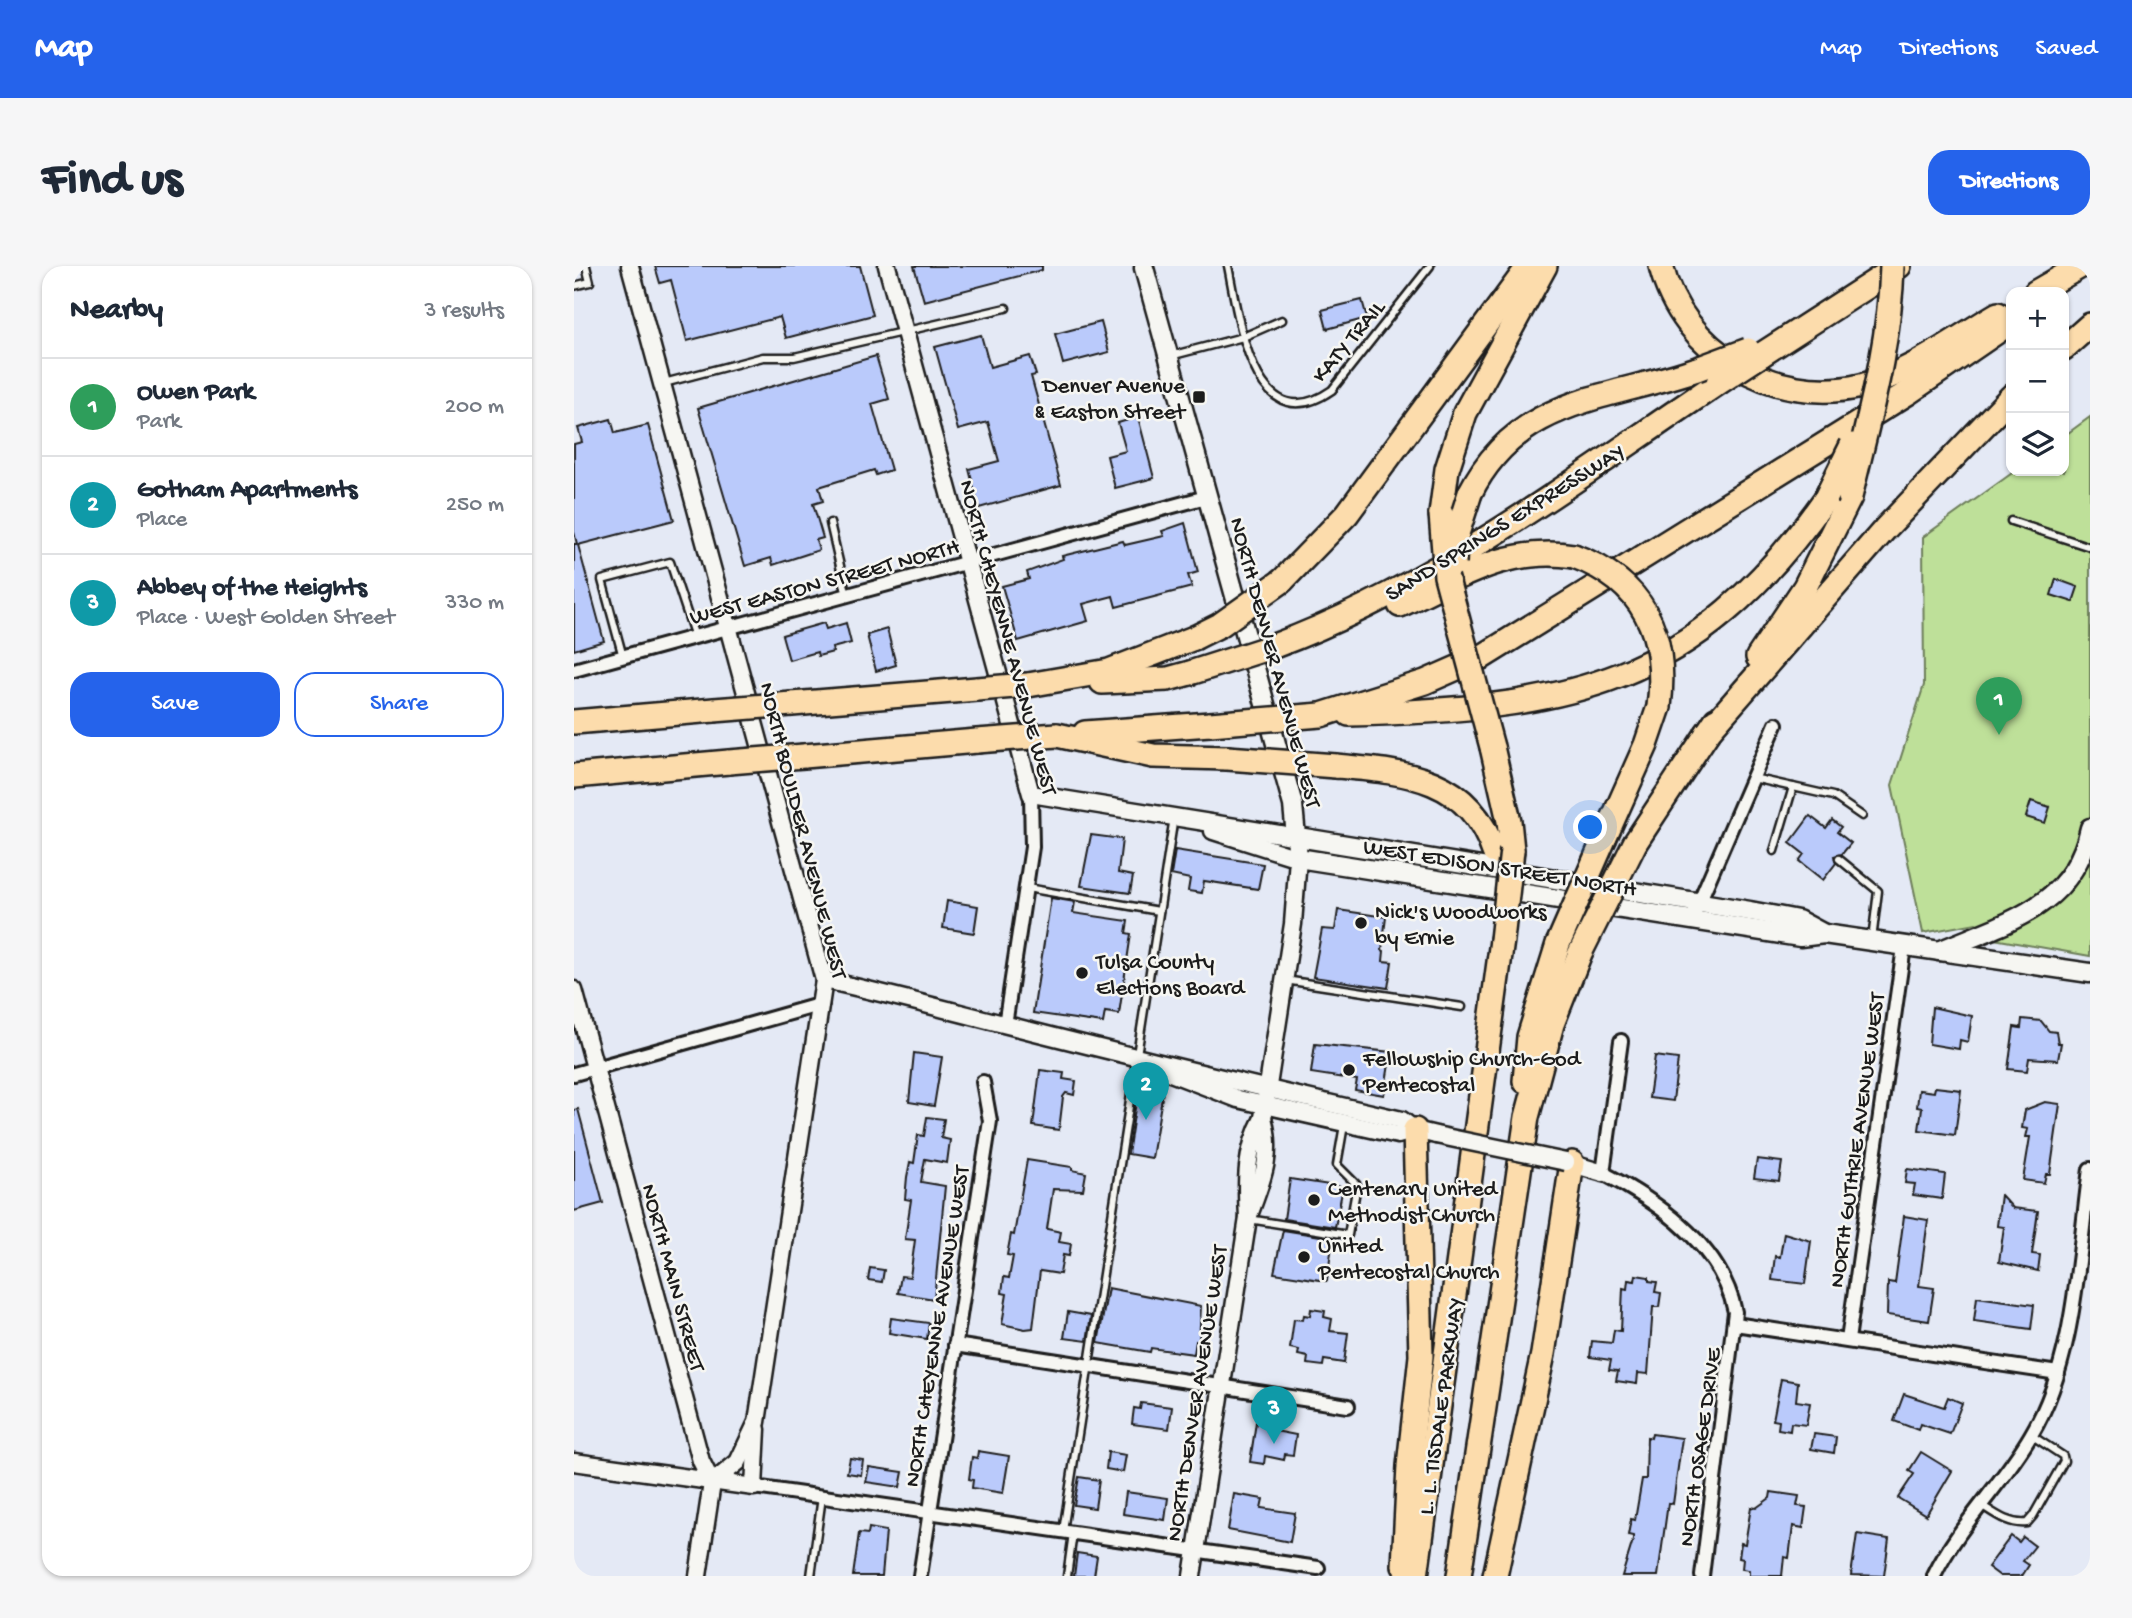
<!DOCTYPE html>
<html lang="en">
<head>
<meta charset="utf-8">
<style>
	:root { --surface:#fff; --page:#f6f6f7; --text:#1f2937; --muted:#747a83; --line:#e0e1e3; --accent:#2563eb }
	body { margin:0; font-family:"Gochi Hand",sans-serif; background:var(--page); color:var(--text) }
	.controls { position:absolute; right:21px; top:21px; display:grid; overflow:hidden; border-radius:14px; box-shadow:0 2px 5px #0004 }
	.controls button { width:63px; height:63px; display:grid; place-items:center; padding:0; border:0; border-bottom:2px solid var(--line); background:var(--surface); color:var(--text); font:35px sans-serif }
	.you { position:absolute; left:1017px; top:562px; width:24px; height:24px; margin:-18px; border:5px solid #fff; border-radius:50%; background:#1a73e8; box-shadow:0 0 0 10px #1a73e833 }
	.badge { display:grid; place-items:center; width:46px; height:46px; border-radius:50%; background:var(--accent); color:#fff; font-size:23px; font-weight:700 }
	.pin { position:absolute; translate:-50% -58px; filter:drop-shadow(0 2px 4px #0008) }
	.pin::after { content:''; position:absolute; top:37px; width:24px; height:21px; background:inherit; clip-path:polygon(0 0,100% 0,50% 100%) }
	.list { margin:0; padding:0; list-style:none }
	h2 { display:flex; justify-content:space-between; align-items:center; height:91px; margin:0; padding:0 28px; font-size:30px }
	h2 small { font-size:23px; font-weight:400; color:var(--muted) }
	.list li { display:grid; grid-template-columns:46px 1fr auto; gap:21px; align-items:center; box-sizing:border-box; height:98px; padding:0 28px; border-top:2px solid var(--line) }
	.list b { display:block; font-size:26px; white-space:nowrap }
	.list p { margin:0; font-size:23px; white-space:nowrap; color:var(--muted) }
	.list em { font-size:23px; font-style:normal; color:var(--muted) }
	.actions { display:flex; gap:14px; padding:21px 28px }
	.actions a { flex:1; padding:16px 0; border:2px solid var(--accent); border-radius:21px; text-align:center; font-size:24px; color:var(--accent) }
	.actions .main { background:var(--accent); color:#fff }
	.icon { flex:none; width:38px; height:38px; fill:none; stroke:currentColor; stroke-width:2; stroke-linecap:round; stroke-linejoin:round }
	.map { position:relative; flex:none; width:1516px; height:1310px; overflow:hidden; border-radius:21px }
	header { display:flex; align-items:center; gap:42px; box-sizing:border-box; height:98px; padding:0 35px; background:var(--accent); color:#fff }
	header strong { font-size:33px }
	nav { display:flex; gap:38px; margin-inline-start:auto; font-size:24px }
	.intro { display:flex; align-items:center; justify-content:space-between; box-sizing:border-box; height:168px; padding:0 42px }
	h1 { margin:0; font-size:49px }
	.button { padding:18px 32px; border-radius:21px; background:var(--accent); color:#fff; font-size:24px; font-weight:700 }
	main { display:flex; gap:42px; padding:0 42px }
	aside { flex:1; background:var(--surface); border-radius:21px; box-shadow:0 2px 5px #0004 }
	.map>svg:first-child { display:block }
	.green { fill:#bee099; stroke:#6d7e5a; stroke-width:2 }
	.building { fill:#bacafb; stroke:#1c1c1c; stroke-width:2 }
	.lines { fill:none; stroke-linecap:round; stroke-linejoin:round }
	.service-casing { stroke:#1c1c1c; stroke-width:11 }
	.minor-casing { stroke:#1c1c1c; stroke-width:18 }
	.tertiary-casing { stroke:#1c1c1c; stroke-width:21 }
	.secondary-casing { stroke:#1c1c1c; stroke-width:23 }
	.motorway-casing { stroke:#1c1c1c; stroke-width:28 }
	.service { stroke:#f6f6f2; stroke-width:6 }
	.minor { stroke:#f6f6f2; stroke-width:12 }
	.tertiary { stroke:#f6f6f2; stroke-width:16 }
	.secondary { stroke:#f6f6f2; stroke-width:18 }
	.motorway { stroke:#fcdcac; stroke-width:23 }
	.tertiary-bridge-casing { stroke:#1c1c1c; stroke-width:21; stroke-linecap:butt }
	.motorway-bridge-casing { stroke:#1c1c1c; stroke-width:28; stroke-linecap:butt }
	.tertiary-bridge { stroke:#f6f6f2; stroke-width:16 }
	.motorway-bridge { stroke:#fcdcac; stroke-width:23 }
	.poi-dot { fill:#1c1c1c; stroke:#f6f6f2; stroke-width:2.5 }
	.labels { text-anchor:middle; stroke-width:5; stroke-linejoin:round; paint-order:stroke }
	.street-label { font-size:23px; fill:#1c1c1c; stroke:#f6f6f2 }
	.poi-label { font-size:23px; fill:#1c1c1c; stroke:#f6f6f2; text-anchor:start }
</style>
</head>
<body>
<header>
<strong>Map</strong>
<nav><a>Map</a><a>Directions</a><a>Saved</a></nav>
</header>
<div class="intro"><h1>Find us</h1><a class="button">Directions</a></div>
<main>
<aside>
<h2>Nearby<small>3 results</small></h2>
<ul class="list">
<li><span class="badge" style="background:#2e9e5b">1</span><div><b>Owen Park</b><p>Park</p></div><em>200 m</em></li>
<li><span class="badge" style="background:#0f9aa8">2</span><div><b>Gotham Apartments</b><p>Place</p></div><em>250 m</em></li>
<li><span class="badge" style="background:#0f9aa8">3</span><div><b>Abbey of the Heights</b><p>Place · West Golden Street</p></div><em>330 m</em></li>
</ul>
<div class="actions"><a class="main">Save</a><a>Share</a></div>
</aside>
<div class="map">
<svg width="1516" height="1310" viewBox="0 0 1516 1310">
	<rect width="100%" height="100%" fill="#e4e9f5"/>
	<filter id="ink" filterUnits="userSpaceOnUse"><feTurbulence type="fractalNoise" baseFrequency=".0143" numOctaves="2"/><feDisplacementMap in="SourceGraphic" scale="14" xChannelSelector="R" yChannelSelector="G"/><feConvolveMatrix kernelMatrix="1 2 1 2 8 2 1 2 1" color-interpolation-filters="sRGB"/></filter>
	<g filter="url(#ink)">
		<polygon class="green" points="1516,151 1516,690 1420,673 1402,657 1349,667 1318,519 1350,419 1349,271 1441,205 1490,205 1490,170"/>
		<g class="building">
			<polygon points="81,0 286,0 299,49 212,72 206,51 113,75 97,14 86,17"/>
			<polygon points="340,0 468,0 468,4 350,35"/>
			<polygon points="788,34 793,52 753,63 748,44"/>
			<polygon points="527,56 535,86 489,98 481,68"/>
			<polygon points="407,69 416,101 456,90 462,109 457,110 487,219 405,242 395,203 425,195 414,156 384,164 361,81"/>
			<polygon points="302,90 315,133 298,138 317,204 302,209 300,204 245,221 249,235 239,238 249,272 242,274 245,284 199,299 197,292 171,300 124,142"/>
			<polygon points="564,151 580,212 541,222 533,190 552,185 544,157"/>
			<polygon points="37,153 41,167 74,159 100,254 4,279 30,375 0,384 0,278 3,278 0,266 0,178 8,176 4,162"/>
			<polygon points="611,257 624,306 614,309 618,321 542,341 539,330 509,338 514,355 444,375 428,320 455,313 453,306 489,293 488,290 549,275 551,279 590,270 588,265"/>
			<polygon points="1482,313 1504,321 1499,336 1477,329"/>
			<polygon points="250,357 252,363 272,357 277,377 258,382 259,386 244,390 243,386 215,394 208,369"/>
			<polygon points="313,363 322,399 302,405 293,369"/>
			<polygon points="1457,535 1476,541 1471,557 1452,551"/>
			<polygon points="1236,550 1252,562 1258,554 1267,561 1263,566 1277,577 1268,588 1260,590 1262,597 1249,614 1225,595 1230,588 1216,577"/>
			<polygon points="517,569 548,573 544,607 559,610 556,627 507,620"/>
			<polygon points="601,584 689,598 684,623 630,615 628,627 614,625 616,613 597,609"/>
			<polygon points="477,632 501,636 499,647 554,655 552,667 557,668 545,748 531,746 529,757 459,747"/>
			<polygon points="373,635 404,640 400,667 369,662"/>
			<polygon points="764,644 812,651 808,684 810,685 809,695 818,696 814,722 739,711 748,663 761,664"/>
			<polygon points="1358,741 1398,750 1394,776 1386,774 1385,783 1355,778"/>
			<polygon points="1448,753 1467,755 1475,765 1482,766 1484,777 1487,777 1484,794 1455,792 1453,805 1434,803 1440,761 1447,762"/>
			<polygon points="741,778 817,786 810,829 781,824 783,814 737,807"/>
			<polygon points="340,787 368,791 360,840 335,836"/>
			<polygon points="1081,790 1104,793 1099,835 1075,832"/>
			<polygon points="466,804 490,807 489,813 502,815 500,829 492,827 489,831 485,864 459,860"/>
			<polygon points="565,816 590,819 578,892 554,888"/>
			<polygon points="1361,821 1387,824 1381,869 1345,864 1348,842 1343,841 1345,824 1360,826"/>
			<polygon points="1471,836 1486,838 1476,908 1472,908 1470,917 1449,914 1456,871 1452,871 1454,863 1448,862 1451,844"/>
			<polygon points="4,843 29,937 0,945 0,844"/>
			<polygon points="353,851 370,853 367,872 376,874 373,897 351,893 347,916 371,920 360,1033 324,1027 327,1010 336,1011 341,974 331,973 337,934 331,933 333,911 336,896 340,897 344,869 350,870"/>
			<polygon points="1183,893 1208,896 1205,915 1180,912"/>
			<polygon points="453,894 498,901 498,904 512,907 509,924 479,923 473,963 487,966 485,976 497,978 495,990 489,989 486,1008 466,1005 459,1062 451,1063 428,1058 433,1028 428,1027 430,1011 435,1012 439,990 433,989 437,968 440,969"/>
			<polygon points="1333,903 1371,908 1368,933 1339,929 1341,918 1331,917"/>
			<polygon points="716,913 769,921 761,961 710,953"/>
			<polygon points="1427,929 1439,942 1464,945 1458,988 1466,989 1464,1005 1425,996 1430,961 1423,960"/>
			<polygon points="1330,950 1354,954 1345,1020 1360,1022 1355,1055 1313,1049 1314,1016 1321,1017"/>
			<polygon points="709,964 759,972 753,1015 700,1007"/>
			<polygon points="1210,967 1237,975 1231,1018 1198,1014 1201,990 1206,991"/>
			<polygon points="296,1002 310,1004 308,1016 294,1014"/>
			<polygon points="1062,1009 1075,1011 1075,1015 1083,1016 1081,1026 1087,1027 1085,1041 1079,1041 1074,1108 1064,1107 1063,1118 1042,1115 1044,1105 1035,1104 1037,1094 1016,1091 1018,1075 1038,1077 1040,1064 1047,1065 1049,1022 1053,1023 1054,1014 1061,1015"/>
			<polygon points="534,1022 627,1040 625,1076 622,1075 620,1088 577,1082 576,1086 524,1077"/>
			<polygon points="1403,1031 1460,1039 1457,1063 1400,1055"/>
			<polygon points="737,1043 751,1045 750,1051 758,1053 756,1065 774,1067 770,1097 750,1094 749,1100 733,1098 734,1091 724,1089 725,1084 716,1082 720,1053 729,1054 730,1049 736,1050"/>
			<polygon points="494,1046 517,1050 513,1075 490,1072"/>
			<polygon points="317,1052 355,1057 353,1073 315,1067"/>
			<polygon points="1207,1113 1224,1116 1222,1135 1236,1137 1232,1159 1217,1157 1216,1165 1204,1163 1205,1155 1199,1154"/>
			<polygon points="1330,1128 1370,1141 1374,1131 1388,1137 1376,1168 1346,1158 1344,1164 1320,1155"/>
			<polygon points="567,1137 598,1141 595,1163 558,1158 560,1142 566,1143"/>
			<polygon points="682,1156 702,1159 701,1165 722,1169 719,1189 711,1188 710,1194 691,1190 690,1198 676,1196"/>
			<polygon points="1078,1168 1108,1172 1099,1238 1094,1237 1084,1310 1048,1310 1059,1274 1059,1270 1054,1269 1057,1253 1061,1254 1068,1213 1072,1213 1073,1171 1077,1172"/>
			<polygon points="1240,1168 1262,1171 1260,1187 1237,1183"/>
			<polygon points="404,1185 435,1190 429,1227 398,1222 399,1214 395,1213 398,1191 403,1192"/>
			<polygon points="534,1186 552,1189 549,1206 532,1203"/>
			<polygon points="1347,1186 1378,1205 1352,1249 1324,1232 1340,1208 1335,1205"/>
			<polygon points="276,1192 289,1194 287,1209 273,1207"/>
			<polygon points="295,1201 329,1206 326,1221 292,1216"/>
			<polygon points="505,1211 525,1214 521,1242 500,1239"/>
			<polygon points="552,1226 594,1232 591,1254 549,1248"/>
			<polygon points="1197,1226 1225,1230 1223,1240 1232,1241 1229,1262 1219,1260 1215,1292 1210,1291 1208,1310 1175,1310 1175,1304 1168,1303 1169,1293 1165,1292 1167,1277 1171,1278 1177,1241 1182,1242 1196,1232"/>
			<polygon points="660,1228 689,1233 687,1242 721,1247 716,1276 654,1264"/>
			<polygon points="295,1262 312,1265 308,1310 279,1310 285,1267 294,1268"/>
			<polygon points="1283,1268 1315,1273 1310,1310 1277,1309"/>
			<polygon points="1437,1270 1445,1276 1449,1271 1461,1280 1449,1295 1455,1299 1448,1310 1426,1310 1414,1301"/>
			<polygon points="503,1287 523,1290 520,1310 500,1310"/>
		</g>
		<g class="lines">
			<g class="service-casing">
				<g id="service">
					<path d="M654,0C664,49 679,179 758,124L856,0"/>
					<polyline points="0,20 16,16 12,0"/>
					<polyline points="596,90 669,71 708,54"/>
					<polyline points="90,117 189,91 220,91 432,42"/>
					<polyline points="1437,255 1516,281"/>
					<polyline points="256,257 273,330"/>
					<polyline points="49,391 28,314 96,296 121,371"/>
					<polyline points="1179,512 1259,530 1288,550"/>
					<polyline points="1200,585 1219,521"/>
					<polyline points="1265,593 1304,625 1298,674"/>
					<polyline points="453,622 585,645"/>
					<polyline points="711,714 888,741"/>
					<polyline points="675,953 774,969 783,919 763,899 770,859"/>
					<path d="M1407,1239C1421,1248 1435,1259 1453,1257L1459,1250L1490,1195L1489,1190L1457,1169"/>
					<polyline points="489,1265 600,551"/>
					<polyline points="237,1310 248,1231"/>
					<polyline points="493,1310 499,1267"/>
				</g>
			</g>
			<g class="minor-casing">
				<g id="minor">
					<polyline points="0,404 632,231"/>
					<polyline points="1117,655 1202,458"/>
					<polyline points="431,759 458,581 457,528"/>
					<path d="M1047,775L1029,907C1085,936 1148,980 1161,1046L1128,1310"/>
					<polyline points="0,808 248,738"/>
					<polyline points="1161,1058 1484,1107"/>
					<polyline points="1274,1074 1330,681"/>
					<polyline points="381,1079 774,1140"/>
					<polyline points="180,1221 744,1302"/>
					<polyline points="346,1310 416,855 409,816"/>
					<path d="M1360,1310C1385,1258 1428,1219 1457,1169C1502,1094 1504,989 1516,903"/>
				</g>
			</g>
			<g class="tertiary-casing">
				<g id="tertiary">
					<polyline points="56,0 250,714 183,1156 164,1196 138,1217"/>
					<polyline points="313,0 457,528 724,571"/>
					<path d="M639,565L724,592L719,658L689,852C671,885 672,916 674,952"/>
					<path d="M250,714C320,729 388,748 457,765C580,796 704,826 828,854L841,864L862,869"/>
					<polyline points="0,724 127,1195 138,1217 124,1310"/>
					<polyline points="586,803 664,833 824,869 841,864"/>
					<polyline points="992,896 1029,907"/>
					<polyline points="0,1196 180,1221 183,1163"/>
					<path d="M618,1310L674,952C687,916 700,890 689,852"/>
				</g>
			</g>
			<g class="secondary-casing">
				<g id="secondary">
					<polyline points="570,2 719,539 724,592 1226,671 1250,668 1516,707"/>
					<polyline points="724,571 1176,645 1224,654 1250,668"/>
					<path d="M1365,685C1430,657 1499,642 1516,562"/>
				</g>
			</g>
			<g class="motorway-casing">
				<g id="motorway">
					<path d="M1087,0C1108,86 1201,140 1287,120C1336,108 1381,73 1424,48"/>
					<polyline points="1462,26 1507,0"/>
					<polyline points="1490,82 1516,59"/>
					<polyline points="1187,89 1325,0"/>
					<path d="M896,227C944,131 1033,134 1123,103"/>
					<polyline points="867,248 873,203 891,147 971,0"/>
					<polyline points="708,315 773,248 955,0"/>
					<path d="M826,339C882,313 935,279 1000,290"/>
					<path d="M700,380C862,320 1002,212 1144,117"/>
					<polyline points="1184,391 1231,321 1276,231"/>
					<polyline points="528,416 594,413 616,407"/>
					<polyline points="454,419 535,405 620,372"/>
					<polyline points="218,438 403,423"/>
					<path d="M775,448C994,443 1119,421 1252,232"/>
					<polyline points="747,449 851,416 908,391 1335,126 1437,56"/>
					<polyline points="0,456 140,444"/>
					<polyline points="511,467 636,458"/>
					<polyline points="1133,467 1311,263 1437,131"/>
					<polyline points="483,469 579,490 653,492"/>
					<polyline points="918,481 935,555 938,584"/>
					<polyline points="230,490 403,475"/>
					<path d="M762,500C830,506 895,510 920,586"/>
					<polyline points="0,510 155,496"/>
					<polyline points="1031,571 1072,479 1085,441"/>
					<polyline points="1061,577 1142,454"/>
					<polyline points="951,815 955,771 984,678"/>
					<polyline points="830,1300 835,1200 847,1090 841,864"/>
					<polyline points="842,1310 928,674"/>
					<polyline points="885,1310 953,851 978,758 1006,687"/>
					<polyline points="921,1310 969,1088 998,897"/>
				</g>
			</g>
			<use href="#service" class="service"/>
			<use href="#minor" class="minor"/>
			<use href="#tertiary" class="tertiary"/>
			<use href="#secondary" class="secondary"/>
			<use href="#motorway" class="motorway"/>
			<g class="tertiary-bridge-casing">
				<polyline id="tertiary-bridge" points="862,869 992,896"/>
			</g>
			<g class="motorway-bridge-casing">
				<g id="motorway-bridge">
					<polyline points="1123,103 1174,84"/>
					<polyline points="1144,117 1187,89"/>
					<path d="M1276,231C1294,154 1316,79 1318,0"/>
					<polyline points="1252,232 1278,179"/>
					<polyline points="867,248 872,310 918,481"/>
					<path d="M1000,290C1070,316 1094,369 1085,441"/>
					<polyline points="880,298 881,274 896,227"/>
					<polyline points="620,372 646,359 708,315"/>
					<polyline points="616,407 700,380"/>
					<polyline points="403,423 454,419"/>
					<polyline points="140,444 218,438"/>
					<polyline points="636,458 747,449"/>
					<polyline points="403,475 483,469"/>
					<polyline points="653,492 762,500"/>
					<polyline points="155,496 230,490"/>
					<polyline points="928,674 938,584"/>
					<polyline points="984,678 1031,571"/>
					<polyline points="1006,687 1061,577"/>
				</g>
			</g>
			<use href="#tertiary-bridge" class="tertiary-bridge"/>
			<use href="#motorway-bridge" class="motorway-bridge"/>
		</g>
	</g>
	<g class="poi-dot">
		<rect x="618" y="124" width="14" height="14" rx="3.5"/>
		<circle cx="787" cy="657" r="7"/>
		<circle cx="508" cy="707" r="7"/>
		<circle cx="775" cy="804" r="7"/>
		<circle cx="740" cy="934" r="7"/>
		<circle cx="730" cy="991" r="7"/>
	</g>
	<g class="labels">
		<g class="street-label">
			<text transform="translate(773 74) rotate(-50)" y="8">KATY TRAIL</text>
			<text transform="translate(930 255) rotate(-32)" y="8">SAND SPRINGS EXPRESSWAY</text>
			<text transform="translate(250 314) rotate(-15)" y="8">WEST EASTON STREET NORTH</text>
			<text transform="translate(436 371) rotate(75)" y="8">NORTH CHEYENNE AVENUE WEST</text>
			<text transform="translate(703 396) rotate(75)" y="8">NORTH DENVER AVENUE WEST</text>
			<text transform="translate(231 564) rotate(76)" y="8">NORTH BOULDER AVENUE WEST</text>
			<text transform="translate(926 600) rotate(9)" y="8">WEST EDISON STREET NORTH</text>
			<text transform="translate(1281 874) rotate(-82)" y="8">NORTH GUTHRIE AVENUE WEST</text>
			<text transform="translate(101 1011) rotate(75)" y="8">NORTH MAIN STREET</text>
			<text transform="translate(361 1060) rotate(-81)" y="8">NORTH CHEYENNE AVENUE WEST</text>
			<text transform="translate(621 1127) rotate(-81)" y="8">NORTH DENVER AVENUE WEST</text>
			<text transform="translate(865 1140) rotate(-82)" y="8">L. L. TISDALE PARKWAY</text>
			<text transform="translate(1124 1181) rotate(-82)" y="8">NORTH OSAGE DRIVE</text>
		</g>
		<g class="poi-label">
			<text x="611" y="126" text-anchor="end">Denver Avenue<tspan x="611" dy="26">&amp; Easton Street</tspan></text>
			<text x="801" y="652">Nick's Woodworks<tspan x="801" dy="26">by Ernie</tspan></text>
			<text x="522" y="702">Tulsa County<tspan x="522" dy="26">Elections Board</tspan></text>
			<text x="789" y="799">Fellowship Church-God<tspan x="789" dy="26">Pentecostal</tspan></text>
			<text x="754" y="929">Centenary United<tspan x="754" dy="26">Methodist Church</tspan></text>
			<text x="744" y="986">United<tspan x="744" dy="26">Pentecostal Church</tspan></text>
		</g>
	</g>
</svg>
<div class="controls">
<button>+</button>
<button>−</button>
<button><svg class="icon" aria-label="layers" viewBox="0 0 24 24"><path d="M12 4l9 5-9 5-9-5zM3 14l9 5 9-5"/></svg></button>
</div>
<div class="you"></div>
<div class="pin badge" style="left:1425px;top:469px;background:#2e9e5b">1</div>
<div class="pin badge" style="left:572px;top:854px;background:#0f9aa8">2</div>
<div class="pin badge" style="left:700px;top:1178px;background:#0f9aa8">3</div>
</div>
</main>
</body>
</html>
